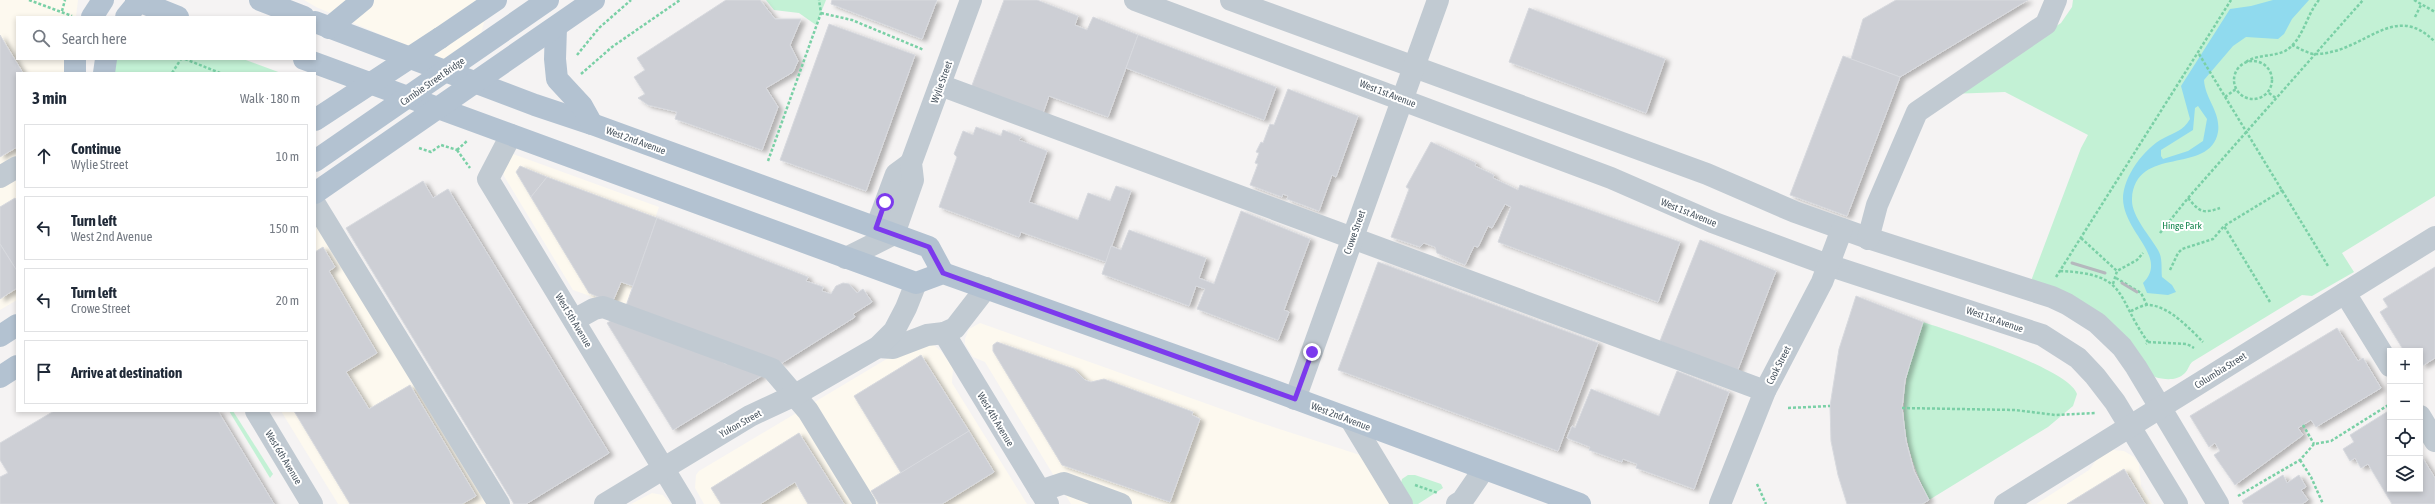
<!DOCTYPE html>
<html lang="en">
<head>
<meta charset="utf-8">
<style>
	:root { --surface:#fff; --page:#f2f2f3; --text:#1f2937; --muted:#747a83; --line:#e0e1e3 }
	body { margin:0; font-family:"Asap Condensed",sans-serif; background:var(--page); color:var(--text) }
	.controls { position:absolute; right:12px; bottom:12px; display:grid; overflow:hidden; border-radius:0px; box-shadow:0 2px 6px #0003 }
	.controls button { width:36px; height:36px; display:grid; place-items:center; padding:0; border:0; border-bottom:1px solid var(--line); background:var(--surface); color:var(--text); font:20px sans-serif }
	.stop { position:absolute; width:12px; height:12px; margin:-9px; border:3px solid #7c3aed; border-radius:50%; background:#fff }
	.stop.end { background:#7c3aed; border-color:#fff; box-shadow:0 1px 4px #0008 }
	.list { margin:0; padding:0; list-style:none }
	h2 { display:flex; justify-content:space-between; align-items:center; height:52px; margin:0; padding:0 16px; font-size:17px }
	h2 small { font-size:13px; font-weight:400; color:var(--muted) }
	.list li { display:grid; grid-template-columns:26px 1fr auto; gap:12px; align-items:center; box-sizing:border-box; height:64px; margin:0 8px 8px; padding:0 8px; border:1px solid var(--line); border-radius:0px }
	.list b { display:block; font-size:15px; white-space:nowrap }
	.list p { margin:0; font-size:13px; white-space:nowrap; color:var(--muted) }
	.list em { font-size:13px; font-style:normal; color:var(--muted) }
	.icon { flex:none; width:22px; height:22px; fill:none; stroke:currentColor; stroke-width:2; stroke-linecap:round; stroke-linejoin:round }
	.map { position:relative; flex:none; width:2435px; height:504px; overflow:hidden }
	.search { position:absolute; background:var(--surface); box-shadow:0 2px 6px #0003; left:16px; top:16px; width:300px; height:44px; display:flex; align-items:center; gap:10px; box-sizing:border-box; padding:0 14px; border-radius:0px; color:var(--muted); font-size:15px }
	.panel { position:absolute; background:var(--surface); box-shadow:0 2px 6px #0003; left:16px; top:72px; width:300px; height:340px; border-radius:0px }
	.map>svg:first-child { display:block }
	.commercial { fill:#fdf9ef }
	.green { fill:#c3f1d5 }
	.water { fill:#90daee; fill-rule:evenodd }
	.building { fill:#cdcfd5; stroke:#d7d9de; filter:url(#shadow) }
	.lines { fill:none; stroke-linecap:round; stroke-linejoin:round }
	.path { stroke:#7ad0a6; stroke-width:2.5; stroke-dasharray:3 2; stroke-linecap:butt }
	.minor { stroke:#c1cad2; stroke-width:22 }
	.major { stroke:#b3c2d1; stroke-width:22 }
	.rail { stroke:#b5b8bd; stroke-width:3 }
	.major-bridge { stroke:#b3c2d1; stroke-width:22 }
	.route { stroke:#7c3aed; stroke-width:5 }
	.labels { text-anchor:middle; stroke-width:4; stroke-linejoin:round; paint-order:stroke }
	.street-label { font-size:10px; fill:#4a5661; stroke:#fff }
	.park-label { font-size:10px; fill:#17864f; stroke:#fff }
</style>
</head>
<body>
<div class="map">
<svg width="2435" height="504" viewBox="0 0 2435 504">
	<defs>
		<filter id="shadow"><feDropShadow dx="4.5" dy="2.5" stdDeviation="2" flood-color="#0004"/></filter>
	</defs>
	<rect width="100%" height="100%" fill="#f5f3f3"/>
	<g class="commercial">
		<polygon points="0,0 78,0 76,17 17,17 17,59 65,59 65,73 17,73 17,300 0,310"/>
		<polygon points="304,0 490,0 474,60 463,67 398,42 316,7"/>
		<polygon points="513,154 659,207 622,316 598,307 590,296 573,290 504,176 503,168"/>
		<polygon points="315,222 499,504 338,504 281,411 315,411"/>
		<polygon points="980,323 1258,422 1360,455 1393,504 1071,504 985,362 973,357 965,344 965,339 969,329"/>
		<polygon points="931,343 941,351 953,368 952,383 1027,504 704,504 695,488 696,475 699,471 905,348"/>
		<polygon points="2113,450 2124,451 2134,457 2139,464 2141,486 2152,504 2036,504 2089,470 2097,459"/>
		<polygon points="652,493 663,495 671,504 631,504"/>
	</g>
	<g class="green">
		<polygon points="766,0 826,0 816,25 799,13 774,10"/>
		<path d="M2073,0H2435V196L2342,253L2354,272L2312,296L2302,295L2192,362C2189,365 2188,370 2185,373C2177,381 2165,380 2155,377L2031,281L2081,148L2088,135L2005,92L1949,94L2061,23L2072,7Z"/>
		<polygon points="113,59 243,59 281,73 114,73"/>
		<path d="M1923,322C1950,331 2070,369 2077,394L2073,406L2048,427L1929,500C1896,432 1897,392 1923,322Z"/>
		<polygon points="229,411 233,411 273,474 270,478"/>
		<polygon points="1408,475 1415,475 1441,484 1443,488 1418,504 1413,504 1401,483 1402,479"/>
	</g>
	<path class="water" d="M2273,0H2309L2292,19L2284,34L2278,39L2246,37L2233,46L2204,80C2205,99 2221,112 2218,132C2210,176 2135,144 2132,199C2131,216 2151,237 2158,250C2163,258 2161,269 2162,277L2172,285L2176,292L2168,295L2147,293L2143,283C2169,257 2124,233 2123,199C2123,177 2144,148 2164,138C2175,132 2183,131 2190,119L2181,86L2230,9L2251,6ZM2198,106L2207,119L2203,141L2188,151L2163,159L2161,156V150L2193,130L2195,108Z"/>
	<g class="building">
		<polygon points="726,0 760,0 775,19 801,19 790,45 798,61 793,72 766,88 778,107 762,150 675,119 677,112 648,105 638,98 645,94 634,77 645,70 637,58"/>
		<polygon points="832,0 937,0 922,39 831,4"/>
		<polygon points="1004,0 1037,0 1078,16 1075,25 1087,30 1093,17 1138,35 1108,117 1049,96 1043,113 971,88"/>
		<polygon points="1896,0 2028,0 1900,77 1851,59 1863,19"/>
		<polygon points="1529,8 1665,59 1646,113 1509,62"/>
		<polygon points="829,24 915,55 866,191 780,160"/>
		<polygon points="0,35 23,73 17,73 17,147 0,157"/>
		<polygon points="1138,35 1276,87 1264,120 1126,68"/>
		<polygon points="1843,56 1900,77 1847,216 1790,195"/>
		<polygon points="1288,89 1358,116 1336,177 1332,175 1319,211 1287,199 1288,196 1283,194 1282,197 1250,185 1258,164 1255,163 1259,153 1256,152 1261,142 1263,143 1270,124 1274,125"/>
		<polygon points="976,127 1001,136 1003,130 1021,137 1019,140 1047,151 1029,202 1078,220 1088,193 1110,201 1116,186 1131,191 1106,262 1021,232 1019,237 939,207 957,157 954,154 963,131 973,135"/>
		<polygon points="1431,142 1476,163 1475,166 1494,175 1493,178 1518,190 1520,185 1680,242 1658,302 1498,242 1511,207 1505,204 1492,228 1488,226 1478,247 1474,246 1465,265 1437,253 1435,247 1424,243 1420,247 1391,237 1409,189 1406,187"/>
		<polygon points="520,166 547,177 531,197 516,172"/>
		<polygon points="547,177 657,218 633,286 621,282 612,303 589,293 531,197"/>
		<polygon points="423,181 433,198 448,189 609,453 526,504 514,504 346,228"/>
		<polygon points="15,198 17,202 17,271 0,244 0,207"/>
		<polygon points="1241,211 1310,239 1284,310 1289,312 1278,340 1197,309 1205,289 1196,286 1189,306 1102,274 1111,246 1121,250 1129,230 1206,258 1199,278 1214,284"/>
		<polygon points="657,218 808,277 806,281 823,287 822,291 831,294 836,286 843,283 849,284 857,293 863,289 872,302 853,314 855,317 782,363 626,306"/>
		<polygon points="1700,240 1776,271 1737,372 1660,341"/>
		<polygon points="0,244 17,271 17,288 0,299"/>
		<polygon points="323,247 335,267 329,271 377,353 346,372 369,409 410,385 476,496 462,504 350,504 294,411 315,411 315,252"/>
		<polygon points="1378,262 1598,343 1558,451 1338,370"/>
		<polygon points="2435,267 2435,358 2422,366 2420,351 2404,351 2380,312 2388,307 2383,299"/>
		<polygon points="1856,296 1923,322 1905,380 1902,408 1906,441 1914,471 1929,500 1922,504 1847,504 1838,475 1831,441 1830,406 1839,349"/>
		<polygon points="612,320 714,357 726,364 729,363 763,375 673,430 607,323"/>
		<polygon points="2337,328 2358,361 2363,358 2381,388 2316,427 2311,420 2298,428 2303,435 2235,485 2214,455 2220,451 2215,443 2209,447 2190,416"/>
		<polygon points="997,342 1074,369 1085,380 1091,382 1104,379 1193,412 1192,415 1200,419 1170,502 1062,465 993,351 993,345"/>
		<polygon points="921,355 969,431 901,473 854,396"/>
		<polygon points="1677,371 1729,392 1694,489 1636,468 1637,464 1623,459 1622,462 1589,450 1590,447 1567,438 1572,426 1575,428 1591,389 1659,416"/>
		<polygon points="2390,410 2390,489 2420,489 2420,454 2435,478 2435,504 2392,504 2368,464 2361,468 2355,458 2350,461 2343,449 2354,442 2350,435"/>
		<polygon points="54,411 218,411 274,504 0,504 0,477 8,473 0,460 0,443"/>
		<polygon points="969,431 994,472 942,504 879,504 871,491"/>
		<polygon points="799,433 844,504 808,504 795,482 760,504 721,504 711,488"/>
		<polygon points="2124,469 2145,504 2067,504"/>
		<polygon points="2283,475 2287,483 2299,475 2306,487 2301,490 2308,500 2302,504 2244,504 2242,501"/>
	</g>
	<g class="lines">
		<g class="path">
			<polyline points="29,0 72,16"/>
			<polyline points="2414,0 2435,12"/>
			<polyline points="62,11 65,0"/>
			<polyline points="821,13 852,20 924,50"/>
			<polyline points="2415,17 2421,5"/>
			<path d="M2292,45C2299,48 2310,55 2317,54C2366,52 2394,0 2435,42"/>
			<polyline points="2199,54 2328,266"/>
			<polyline points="577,55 599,28 631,0"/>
			<polyline points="185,59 220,73"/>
			<circle cx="2253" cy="80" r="19"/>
			<path d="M2246,62C2258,54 2273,57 2285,51C2303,41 2306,15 2319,0"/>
			<polyline points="172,73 181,59"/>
			<polyline points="581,74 612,47 680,0"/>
			<polyline points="2269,93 2277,99"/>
			<polyline points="2225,97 2236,89"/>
			<polyline points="419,148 431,152 441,145 457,150"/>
			<polyline points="457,150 467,141"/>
			<polyline points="457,150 470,168"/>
			<polyline points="768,161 821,13 819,0"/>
			<path d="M2188,198C2200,212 2202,214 2220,208"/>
			<polyline points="2160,233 2188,198 2363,0"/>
			<polyline points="2081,238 2117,271"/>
			<polyline points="2170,270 2178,253 2182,249 2213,239 2224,226"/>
			<path d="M2060,271C2130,274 2115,297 2148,342L2146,344"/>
			<polyline points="2056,277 2231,0"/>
			<polyline points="2116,278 2141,293 2147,305"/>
			<polyline points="2113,284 2117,271 2137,260 2143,253"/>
			<polyline points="2270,302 2224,226 2283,190"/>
			<path d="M2131,311C2136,309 2144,304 2149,305C2169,306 2190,329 2203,342"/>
			<polyline points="2148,342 2187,344 2194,348"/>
			<polyline points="1788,408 1830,406"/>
			<polyline points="1902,408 2015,410 2055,415 2096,413"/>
			<polyline points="2303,425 2314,444"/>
			<polyline points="2300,460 2311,477 2323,504"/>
			<polyline points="1757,484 1766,504"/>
			<polyline points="1415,485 1438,493"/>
			<polyline points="2238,496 2300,460 2314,444 2331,441 2390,404"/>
		</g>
		<g class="minor">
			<polyline points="1135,0 1611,178 1712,222 1828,265 2042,335 2078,358 2095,376 2115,402 2177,504"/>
			<polyline points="1231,0 1707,174 1795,212 1865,237 2052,297 2067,304 2097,323 2122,347 2136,367 2218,504"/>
			<polyline points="940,85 1765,391"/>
			<polyline points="511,135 488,179 685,504"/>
			<polyline points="0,177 17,167"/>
			<polyline points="315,204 499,504"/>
			<polyline points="876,228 896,174 911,163"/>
			<polyline points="1868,239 1877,205 1917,112 2046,24 2056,0"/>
			<polyline points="846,258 894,234 913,180 911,163 971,0"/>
			<polyline points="2345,293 2390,366"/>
			<polyline points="574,320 594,309 603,307 772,369 808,411 865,504"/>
			<polyline points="944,333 1048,504"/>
			<polyline points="878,347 893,348 927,335 944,333 955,328 986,288"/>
			<polyline points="1295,399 1438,0"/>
			<polyline points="256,411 312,504"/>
			<polyline points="2420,416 2435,441"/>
			<polyline points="1351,420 1402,504"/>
			<polyline points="1040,491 1064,483 1121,504"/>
			<polyline points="605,504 750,416 795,395 878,347 894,331 906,308 916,283"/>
			<polyline points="1457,504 1462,501 1484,469"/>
			<polyline points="1720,504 1765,391 1822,282 1842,229"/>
			<polyline points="2005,504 2435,237"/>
		</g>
		<g class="major">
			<polyline points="136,0 178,17"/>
			<polyline points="260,0 304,17"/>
			<polyline points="92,17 103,0"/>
			<polyline points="126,17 139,1"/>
			<polyline points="315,22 535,105 592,124 929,247 943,273"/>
			<polyline points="556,27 555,59 557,79 582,106 592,124"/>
			<polyline points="329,28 363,0"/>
			<polyline points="440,38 496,0"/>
			<polyline points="304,59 916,283 943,273 1261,386 1580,504"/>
			<polyline points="75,73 75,59"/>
			<polyline points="104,73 106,59"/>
			<polyline points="315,193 594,0"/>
			<polyline points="0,336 17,325"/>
			<polyline points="0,377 17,366"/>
		</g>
		<g class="rail">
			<polyline points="2072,263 2105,273"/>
			<polyline points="2122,283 2137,292"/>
		</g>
		<g class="major-bridge">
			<polyline points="315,120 440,38"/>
			<polyline points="315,161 548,0"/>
		</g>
	</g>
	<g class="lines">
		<polyline class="route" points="885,202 876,228 929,247 943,273 1295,399 1312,352"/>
	</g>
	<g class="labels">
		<g class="street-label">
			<text transform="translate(432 81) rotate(-35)" y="4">Cambie Street Bridge</text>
			<text transform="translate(941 82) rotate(-70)" y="4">Wylie Street</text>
			<text transform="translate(1388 93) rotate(21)" y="4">West 1st Avenue</text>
			<text transform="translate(636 140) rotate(20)" y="4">West 2nd Avenue</text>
			<text transform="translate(1689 212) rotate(22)" y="4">West 1st Avenue</text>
			<text transform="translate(1354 232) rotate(-70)" y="4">Crowe Street</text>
			<text transform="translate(1995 319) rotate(19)" y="4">West 1st Avenue</text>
			<text transform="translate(574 320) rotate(59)" y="4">West 5th Avenue</text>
			<text transform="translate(1778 365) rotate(-63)" y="4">Cook Street</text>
			<text transform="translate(2220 370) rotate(-32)" y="4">Columbia Street</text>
			<text transform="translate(1341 416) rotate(21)" y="4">West 2nd Avenue</text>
			<text transform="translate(996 419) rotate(59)" y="4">West 4th Avenue</text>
			<text transform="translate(740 423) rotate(-29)" y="4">Yukon Street</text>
			<text transform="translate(284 457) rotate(59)" y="4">West 6th Avenue</text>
		</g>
		<g class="park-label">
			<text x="2182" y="229">Hinge Park</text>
		</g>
	</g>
</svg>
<div class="controls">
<button>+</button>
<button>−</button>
<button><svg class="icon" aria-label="locate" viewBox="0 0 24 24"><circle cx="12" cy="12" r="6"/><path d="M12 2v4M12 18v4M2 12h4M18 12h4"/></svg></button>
<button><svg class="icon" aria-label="layers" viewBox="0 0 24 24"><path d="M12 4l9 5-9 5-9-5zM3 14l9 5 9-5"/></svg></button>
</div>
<div class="stop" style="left:885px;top:202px"></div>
<div class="stop end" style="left:1312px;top:352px"></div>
<div class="search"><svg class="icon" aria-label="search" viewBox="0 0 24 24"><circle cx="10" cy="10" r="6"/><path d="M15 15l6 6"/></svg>Search here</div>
<section class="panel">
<h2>3 min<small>Walk · 180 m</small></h2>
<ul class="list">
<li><svg class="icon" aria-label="ahead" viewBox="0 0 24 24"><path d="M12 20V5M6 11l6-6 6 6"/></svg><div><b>Continue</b><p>Wylie Street</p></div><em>10 m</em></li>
<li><svg class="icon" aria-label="left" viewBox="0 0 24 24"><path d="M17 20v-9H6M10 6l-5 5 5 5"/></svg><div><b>Turn left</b><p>West 2nd Avenue</p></div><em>150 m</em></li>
<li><svg class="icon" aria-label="left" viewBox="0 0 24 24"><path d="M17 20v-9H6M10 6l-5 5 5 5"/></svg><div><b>Turn left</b><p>Crowe Street</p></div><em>20 m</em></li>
<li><svg class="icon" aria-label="arrive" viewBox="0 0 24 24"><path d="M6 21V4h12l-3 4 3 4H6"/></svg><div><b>Arrive at destination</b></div></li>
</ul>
</section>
</div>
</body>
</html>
